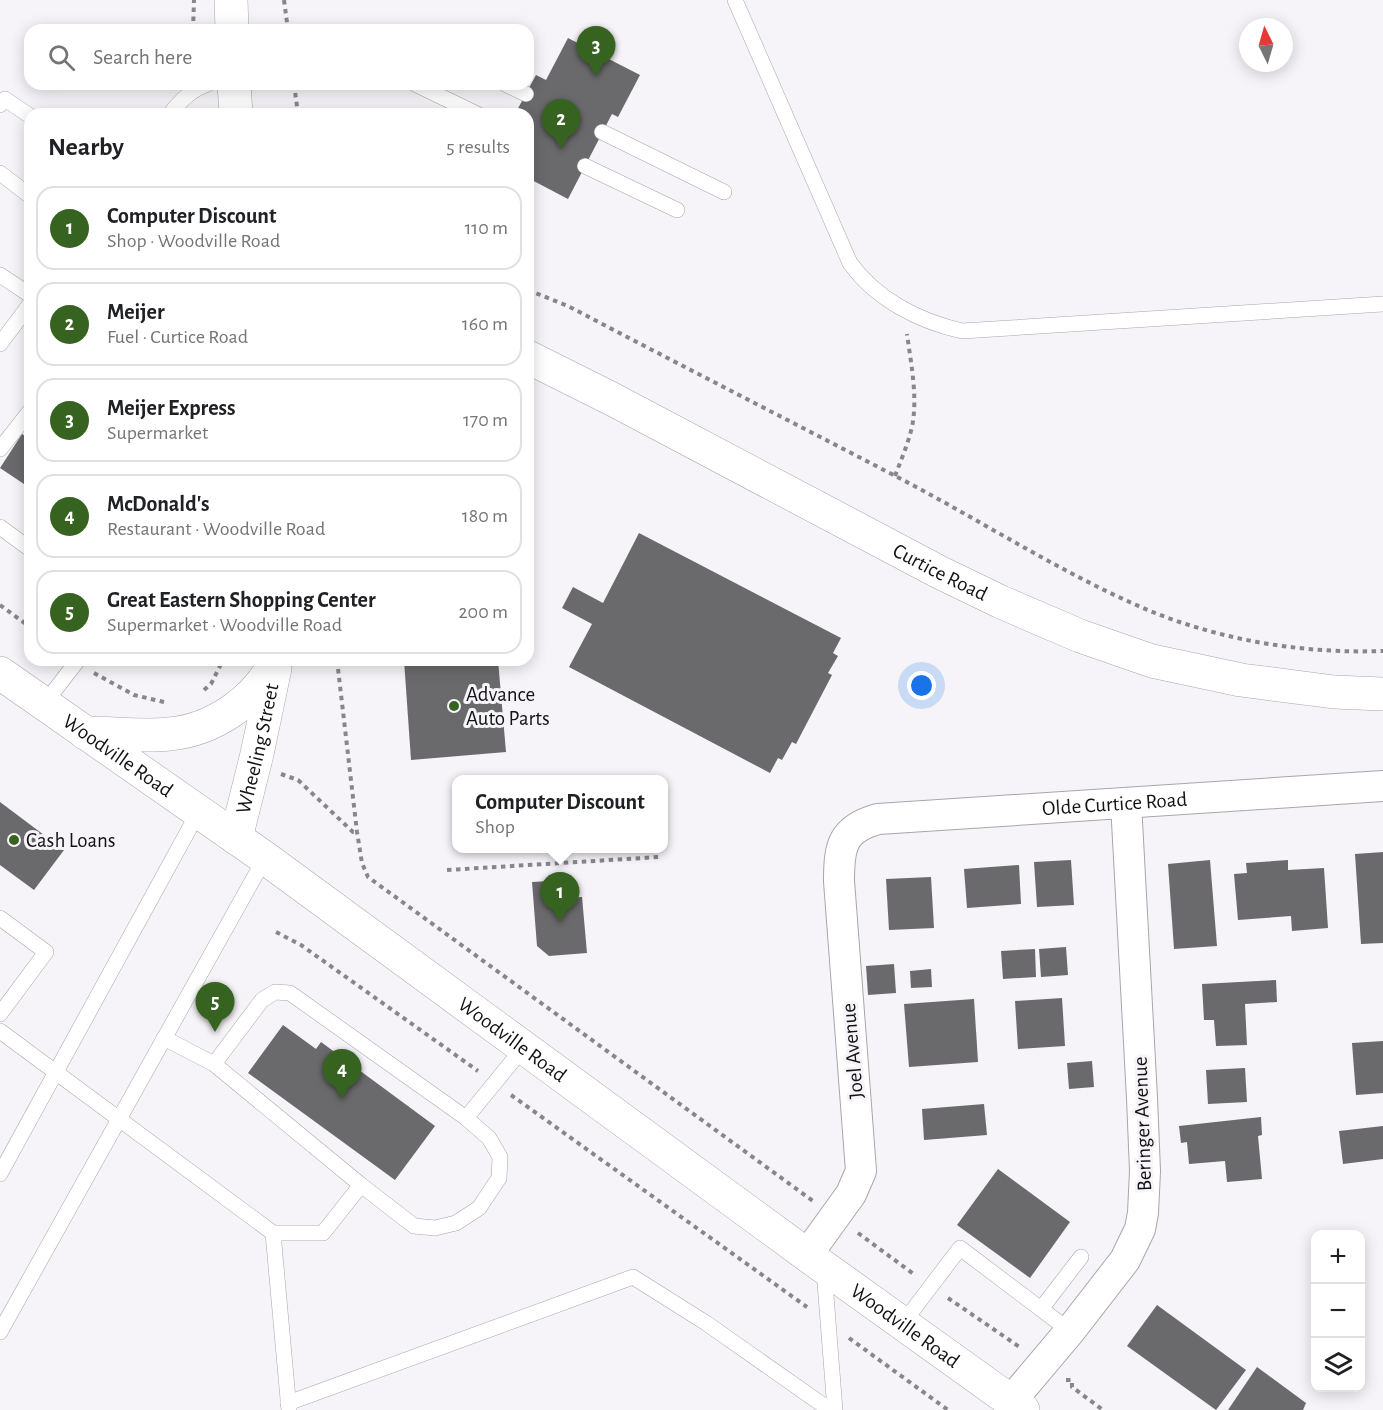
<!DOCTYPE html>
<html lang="en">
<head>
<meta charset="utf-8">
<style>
	:root { --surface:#fff; --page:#f6f6f6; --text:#202124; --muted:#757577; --line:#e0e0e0; --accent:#376321 }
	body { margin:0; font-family:"Alegreya Sans",sans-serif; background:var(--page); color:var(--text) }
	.controls { position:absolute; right:18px; bottom:18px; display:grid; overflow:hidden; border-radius:12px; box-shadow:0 3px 15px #0003 }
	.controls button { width:54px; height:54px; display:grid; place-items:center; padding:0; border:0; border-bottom:2px solid var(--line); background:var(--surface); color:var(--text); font:30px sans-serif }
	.compass { position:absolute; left:1239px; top:18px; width:54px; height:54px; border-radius:50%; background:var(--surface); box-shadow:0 3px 15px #0003; rotate:355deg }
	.you { position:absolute; left:922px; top:686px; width:21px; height:21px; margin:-15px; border:4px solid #fff; border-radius:50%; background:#1a73e8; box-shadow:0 0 0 9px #1a73e833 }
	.badge { display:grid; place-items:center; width:39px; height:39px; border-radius:50%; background:var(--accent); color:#fff; font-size:20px; font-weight:700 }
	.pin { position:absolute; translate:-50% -50px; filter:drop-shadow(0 2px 3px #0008) }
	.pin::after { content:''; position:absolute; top:32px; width:21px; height:18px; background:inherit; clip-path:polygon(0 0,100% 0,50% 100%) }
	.popup { position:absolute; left:452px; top:775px; width:216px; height:78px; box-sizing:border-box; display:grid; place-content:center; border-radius:12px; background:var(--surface); filter:drop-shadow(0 2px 4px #0005); font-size:20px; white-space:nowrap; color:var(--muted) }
	.popup b { font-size:22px; color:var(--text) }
	.popup::after { content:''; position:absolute; left:50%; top:100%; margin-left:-12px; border:12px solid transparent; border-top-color:var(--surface) }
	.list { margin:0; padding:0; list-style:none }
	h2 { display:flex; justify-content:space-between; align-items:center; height:78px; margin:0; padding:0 24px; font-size:26px }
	h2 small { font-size:20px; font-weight:400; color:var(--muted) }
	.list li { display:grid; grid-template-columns:39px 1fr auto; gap:18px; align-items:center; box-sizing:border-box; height:84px; margin:0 12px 12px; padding:0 12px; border:2px solid var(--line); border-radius:18px }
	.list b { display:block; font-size:22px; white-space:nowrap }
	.list p { margin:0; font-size:20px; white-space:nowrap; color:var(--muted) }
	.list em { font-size:20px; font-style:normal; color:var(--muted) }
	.icon { flex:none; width:33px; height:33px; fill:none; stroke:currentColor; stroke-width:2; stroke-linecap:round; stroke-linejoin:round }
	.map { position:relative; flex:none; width:1383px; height:1410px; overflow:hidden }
	.search { position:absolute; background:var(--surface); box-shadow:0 3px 15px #0003; left:24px; top:24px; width:510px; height:66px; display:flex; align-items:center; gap:15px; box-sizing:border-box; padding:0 21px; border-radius:18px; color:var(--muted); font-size:22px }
	.panel { position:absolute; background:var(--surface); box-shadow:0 3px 15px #0003; left:24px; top:108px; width:510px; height:558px; border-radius:18px }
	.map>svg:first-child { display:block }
	.building { fill:#6a696c }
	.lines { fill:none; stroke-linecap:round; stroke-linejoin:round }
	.service-casing { stroke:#a8a6aa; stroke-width:16 }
	.minor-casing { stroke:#a8a6aa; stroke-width:32 }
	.tertiary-casing { stroke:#a8a6aa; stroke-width:34 }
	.primary-casing { stroke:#a8a6aa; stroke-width:34 }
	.path { stroke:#888689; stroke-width:4; stroke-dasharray:4.5 4.5; stroke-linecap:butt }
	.service { stroke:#fff; stroke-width:15 }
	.minor { stroke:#fff; stroke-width:30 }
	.tertiary { stroke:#fff; stroke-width:33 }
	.primary { stroke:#fff; stroke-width:33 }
	.poi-dot { fill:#376321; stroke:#f6f4f8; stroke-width:2 }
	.labels { text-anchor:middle; stroke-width:6; stroke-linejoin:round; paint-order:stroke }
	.street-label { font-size:21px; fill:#141314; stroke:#f6f4f8 }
	.poi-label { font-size:21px; fill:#141314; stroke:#f6f4f8; text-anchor:start }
</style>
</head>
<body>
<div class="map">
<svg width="1383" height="1410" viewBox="0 0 1383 1410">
	<rect width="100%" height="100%" fill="#f6f4f8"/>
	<g class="building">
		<polygon points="568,38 640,75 618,117 612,114 568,199 528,178 528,114 515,114 536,75 546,80"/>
		<polygon points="22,434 30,439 30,488 0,468"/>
		<polygon points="639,533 841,638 833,653 838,656 828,673 832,675 796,744 792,742 782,760 778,758 770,773 569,667 592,624 562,608 573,587 603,603"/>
		<polygon points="404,660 498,660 506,752 411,760"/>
		<polygon points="0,802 64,850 34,890 0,865"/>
		<polygon points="1383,852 1383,943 1361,944 1355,854"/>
		<polygon points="1071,860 1074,905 1037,907 1034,862"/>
		<polygon points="1210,860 1217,946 1174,949 1168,864"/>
		<polygon points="1288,860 1288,870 1324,868 1328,928 1292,931 1291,916 1238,920 1234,874 1247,873 1246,863"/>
		<polygon points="1019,865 1021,904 967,908 964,869"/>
		<polygon points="931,877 934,928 889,930 886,879"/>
		<polygon points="549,881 550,899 582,897 587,953 549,956 537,946 532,882"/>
		<polygon points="1066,947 1068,975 1041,977 1039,949"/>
		<polygon points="1035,949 1036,977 1003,979 1001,951"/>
		<polygon points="894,964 896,993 868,995 866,966"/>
		<polygon points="931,969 932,987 911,988 910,971"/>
		<polygon points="1276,980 1277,1002 1245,1004 1247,1045 1216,1046 1214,1020 1204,1020 1202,984"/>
		<polygon points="1062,998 1065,1046 1018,1049 1015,1001"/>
		<polygon points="974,999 978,1062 909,1067 904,1004"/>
		<polygon points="283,1025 316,1049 321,1042 435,1126 395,1180 248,1073"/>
		<polygon points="1383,1041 1383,1093 1356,1095 1352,1043"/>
		<polygon points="1092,1061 1094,1087 1069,1089 1067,1063"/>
		<polygon points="1245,1068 1247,1102 1208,1104 1206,1070"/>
		<polygon points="984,1104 987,1135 924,1140 922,1109"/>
		<polygon points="1261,1117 1262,1135 1258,1136 1262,1179 1227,1182 1225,1161 1189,1164 1187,1142 1181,1143 1179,1126"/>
		<polygon points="1383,1126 1383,1159 1343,1164 1339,1131"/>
		<polygon points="998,1169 1070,1222 1030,1278 957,1225"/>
		<polygon points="1157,1305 1246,1370 1216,1410 1127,1346"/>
		<polygon points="1257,1367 1306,1403 1303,1410 1228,1410"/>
	</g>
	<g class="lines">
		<g class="service-casing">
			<g id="service">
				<path d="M735,0L850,263C876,299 918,321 962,331L1383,304"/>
				<polyline points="415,84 477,114"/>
				<polyline points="505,84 526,94"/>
				<polyline points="0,105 5,99 30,116"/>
				<path d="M170,114C182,99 191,90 208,84"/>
				<polyline points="602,132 724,192"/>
				<polyline points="585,166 677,210"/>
				<polyline points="0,173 30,196"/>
				<polyline points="0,275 30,295"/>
				<polyline points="0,344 30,304"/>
				<polyline points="0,449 30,411"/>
				<polyline points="0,527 30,549"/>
				<polyline points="44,704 78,660"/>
				<polyline points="0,918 46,952 0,1014"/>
				<polyline points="0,1031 273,1233 323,1233 361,1185"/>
				<polyline points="164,1038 214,1064 361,1185 414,1226 435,1228 456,1223 479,1208 499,1178 500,1157 489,1138 466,1118 290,993 275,992 262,1000 214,1064"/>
				<polyline points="466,1118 524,1047"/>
				<polyline points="0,1174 199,811"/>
				<polyline points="273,1233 289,1410"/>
				<polyline points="824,1270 835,1410"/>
				<polyline points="1041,1309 1081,1257"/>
				<polyline points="903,1323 960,1248 1070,1331"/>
				<polyline points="0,1332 265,858"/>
				<polyline points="288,1403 633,1277 706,1323 830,1410"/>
			</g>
		</g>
		<g class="minor-casing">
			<g id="minor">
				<path id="s1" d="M807,1255L851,1194L861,1171L839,881C839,846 842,829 878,819L1383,786"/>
				<polyline points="1011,1401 1070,1331 1125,1260 1140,1229 1143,1213 1145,1171 1142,1098 1126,803"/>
			</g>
		</g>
		<g class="tertiary-casing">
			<g id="tertiary">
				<polyline points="231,0 232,30"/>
				<polyline points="234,84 236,114"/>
				<path id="s2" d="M528,357L612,399L939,572L1001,602L1080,636L1152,661L1241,680L1334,692L1383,694"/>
				<path d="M85,733C113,733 142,737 169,734C214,730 257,700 276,660"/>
				<path id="s3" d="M236,838L257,754L275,668"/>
			</g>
		</g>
		<g class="primary-casing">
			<g id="primary">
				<path id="s4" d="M0,673L265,858L807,1255L1023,1410"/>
			</g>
		</g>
		<g class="path">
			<polyline points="284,0 288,30"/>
			<polyline points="193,30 194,0"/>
			<polyline points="294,84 298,114"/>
			<path d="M528,290L568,306C680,365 792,422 903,480C983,522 1060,572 1143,608C1218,640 1302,654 1383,651"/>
			<path d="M895,476C901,460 908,444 912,427C918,397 911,364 907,334"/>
			<polyline points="0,605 30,627"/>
			<polyline points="337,660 357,832 362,863 368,877 813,1201"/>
			<polyline points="94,673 134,695 164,702"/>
			<polyline points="204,690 211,684 223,660"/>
			<polyline points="281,774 298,780 353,832 357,832"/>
			<polyline points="447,870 659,857"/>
			<polyline points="276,932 301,945 478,1071"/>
			<polyline points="511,1095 807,1307"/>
			<polyline points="858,1233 915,1275"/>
			<polyline points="948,1298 1021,1348"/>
			<polyline points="849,1338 948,1410"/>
			<polyline points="1066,1380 1072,1380 1072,1387 1103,1410"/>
		</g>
		<use href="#service" class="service"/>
		<use href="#minor" class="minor"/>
		<use href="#tertiary" class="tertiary"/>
		<use href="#primary" class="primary"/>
	</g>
	<g class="poi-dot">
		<circle cx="454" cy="706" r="6"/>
		<circle cx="14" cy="840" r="6"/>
	</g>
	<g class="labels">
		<g class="street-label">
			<text dy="7" stroke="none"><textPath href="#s2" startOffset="465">Curtice Road</textPath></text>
			<text dy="7" stroke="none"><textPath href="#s3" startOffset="92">Wheeling Street</textPath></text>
			<text dy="7" stroke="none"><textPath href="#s4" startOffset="144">Woodville Road</textPath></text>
			<text dy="7" stroke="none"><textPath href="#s1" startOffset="710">Olde Curtice Road</textPath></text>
			<text dy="7" stroke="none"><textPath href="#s4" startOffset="630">Woodville Road</textPath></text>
			<text transform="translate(852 1051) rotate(-95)" y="7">Joel Avenue</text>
			<text transform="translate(1142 1124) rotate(-92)" y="7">Beringer Avenue</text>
			<text dy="7" stroke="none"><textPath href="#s4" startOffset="1116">Woodville Road</textPath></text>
		</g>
		<g class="poi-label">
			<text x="466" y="701">Advance<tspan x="466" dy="24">Auto Parts</tspan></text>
			<text x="26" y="847">Cash Loans</text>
		</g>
	</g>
</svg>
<div class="controls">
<button>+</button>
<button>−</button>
<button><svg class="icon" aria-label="layers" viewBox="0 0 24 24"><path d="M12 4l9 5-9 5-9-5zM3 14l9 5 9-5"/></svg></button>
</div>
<svg class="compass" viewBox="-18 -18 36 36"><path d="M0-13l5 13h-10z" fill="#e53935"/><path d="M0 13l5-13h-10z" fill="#757577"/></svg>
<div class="you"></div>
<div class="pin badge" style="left:560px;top:922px">1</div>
<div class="popup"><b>Computer Discount</b>Shop</div>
<div class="pin badge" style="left:561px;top:149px">2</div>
<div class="pin badge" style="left:596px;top:76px">3</div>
<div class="pin badge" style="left:342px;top:1099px">4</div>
<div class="pin badge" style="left:215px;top:1032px">5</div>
<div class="search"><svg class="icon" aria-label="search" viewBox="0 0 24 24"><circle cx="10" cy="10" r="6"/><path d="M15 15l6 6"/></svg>Search here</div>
<section class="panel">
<h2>Nearby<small>5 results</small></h2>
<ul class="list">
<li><span class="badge">1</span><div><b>Computer Discount</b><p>Shop · Woodville Road</p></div><em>110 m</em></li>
<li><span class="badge">2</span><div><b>Meijer</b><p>Fuel · Curtice Road</p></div><em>160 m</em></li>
<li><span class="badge">3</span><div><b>Meijer Express</b><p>Supermarket</p></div><em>170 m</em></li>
<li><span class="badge">4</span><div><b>McDonald's</b><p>Restaurant · Woodville Road</p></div><em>180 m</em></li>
<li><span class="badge">5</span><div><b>Great Eastern Shopping Center</b><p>Supermarket · Woodville Road</p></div><em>200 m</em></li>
</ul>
</section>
</div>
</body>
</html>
